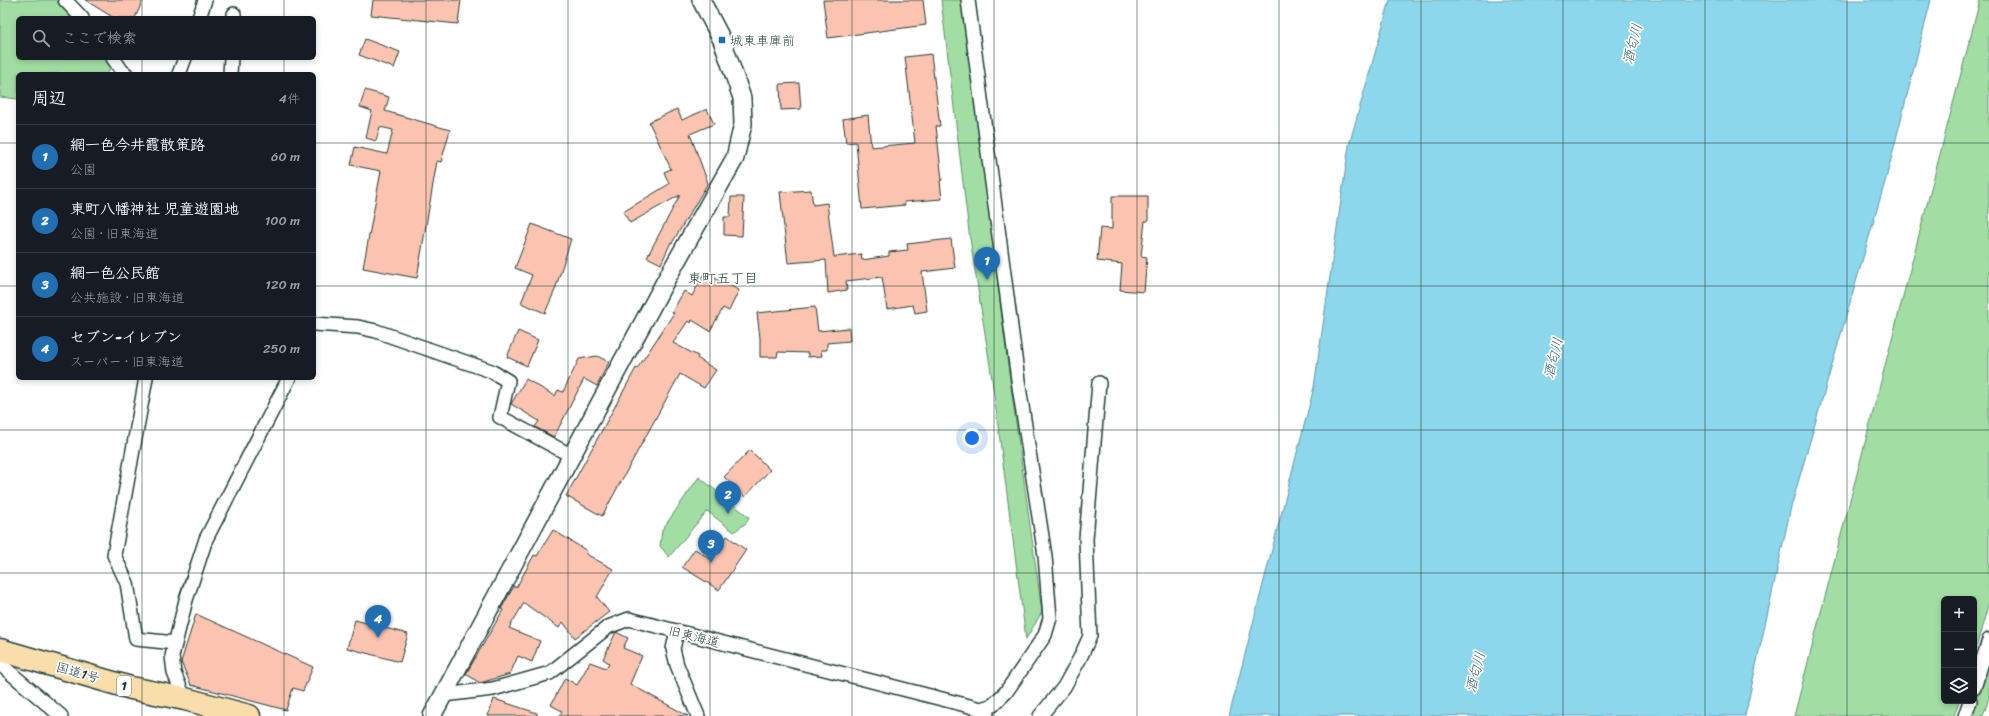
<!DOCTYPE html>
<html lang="ja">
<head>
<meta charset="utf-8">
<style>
	:root { --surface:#171b24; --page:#20242c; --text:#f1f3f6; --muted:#9ea1a6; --line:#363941; --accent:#1f6fb2 }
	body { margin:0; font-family:Sriracha,"Klee One",sans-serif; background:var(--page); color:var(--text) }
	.controls { position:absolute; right:12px; bottom:12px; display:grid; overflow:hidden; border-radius:6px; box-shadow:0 2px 6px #0003 }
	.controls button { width:36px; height:36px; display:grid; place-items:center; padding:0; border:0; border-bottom:1px solid var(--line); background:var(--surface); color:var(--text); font:20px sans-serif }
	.you { position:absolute; left:972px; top:438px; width:14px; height:14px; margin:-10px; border:3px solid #fff; border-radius:50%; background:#1a73e8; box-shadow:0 0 0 6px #1a73e833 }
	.badge { display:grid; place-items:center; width:26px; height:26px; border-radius:50%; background:var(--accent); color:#fff; font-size:13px; font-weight:700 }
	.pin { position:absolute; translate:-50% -33px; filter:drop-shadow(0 1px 2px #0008) }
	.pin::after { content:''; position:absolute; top:21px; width:14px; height:12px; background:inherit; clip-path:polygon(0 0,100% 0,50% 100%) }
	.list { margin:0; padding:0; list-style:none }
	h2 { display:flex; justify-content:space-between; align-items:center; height:52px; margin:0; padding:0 16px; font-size:17px }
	h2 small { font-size:13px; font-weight:400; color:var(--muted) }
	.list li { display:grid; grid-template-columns:26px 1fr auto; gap:12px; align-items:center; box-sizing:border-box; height:64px; padding:0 16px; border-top:1px solid var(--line) }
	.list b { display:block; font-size:15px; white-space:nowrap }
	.list p { margin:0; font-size:13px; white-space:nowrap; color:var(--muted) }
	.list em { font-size:13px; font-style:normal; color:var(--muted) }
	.icon { flex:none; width:22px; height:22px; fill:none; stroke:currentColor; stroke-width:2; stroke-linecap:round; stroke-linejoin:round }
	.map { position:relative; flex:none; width:1989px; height:716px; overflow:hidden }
	.search { position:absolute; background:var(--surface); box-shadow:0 2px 6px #0003; left:16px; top:16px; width:300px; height:44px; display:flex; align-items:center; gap:10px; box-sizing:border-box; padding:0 14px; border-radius:6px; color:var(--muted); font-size:15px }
	.panel { position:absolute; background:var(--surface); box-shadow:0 2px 6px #0003; left:16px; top:72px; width:300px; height:308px; border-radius:6px }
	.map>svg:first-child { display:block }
	.green { fill:#a2dea4; stroke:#608e6c }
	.water { fill:#8dd7ed; stroke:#6199a3 }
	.building { fill:#fcc4b0; stroke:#1f3d34 }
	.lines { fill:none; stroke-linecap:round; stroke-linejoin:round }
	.minor-casing { stroke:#1f3d34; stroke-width:16 }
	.tertiary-casing { stroke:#1f3d34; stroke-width:20 }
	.trunk-casing { stroke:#1f3d34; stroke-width:25 }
	.minor { stroke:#fff; stroke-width:13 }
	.tertiary { stroke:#fff; stroke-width:17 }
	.trunk { stroke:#f9deab; stroke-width:22 }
	.grid { fill:none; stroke:#1f3d34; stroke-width:1; stroke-opacity:0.55 }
	.poi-dot { fill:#1f6fb2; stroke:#fff; stroke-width:1.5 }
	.labels { text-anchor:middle; stroke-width:3.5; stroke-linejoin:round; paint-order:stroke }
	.shield { fill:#fff; stroke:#627771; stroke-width:1 }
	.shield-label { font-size:12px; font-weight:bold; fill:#1f3d34 }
	.poi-label { font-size:13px; fill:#1f3d34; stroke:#fff; text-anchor:start }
	.street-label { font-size:13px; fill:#1f3d34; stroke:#fff }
	.water-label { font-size:14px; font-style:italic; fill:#3a6462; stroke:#fff }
	.neighbourhood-label { font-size:14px; fill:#1f3d34; stroke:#fff }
</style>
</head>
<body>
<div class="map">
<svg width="1989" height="716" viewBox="0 0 1989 716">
	<rect width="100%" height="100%" fill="#fff"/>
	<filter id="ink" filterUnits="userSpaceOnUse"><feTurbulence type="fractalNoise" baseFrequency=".025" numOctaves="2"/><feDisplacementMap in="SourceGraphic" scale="8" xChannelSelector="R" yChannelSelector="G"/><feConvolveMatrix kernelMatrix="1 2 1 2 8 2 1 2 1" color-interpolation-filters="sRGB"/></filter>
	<g filter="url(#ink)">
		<g class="green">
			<polygon points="0,0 57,0 67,8 76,18 18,18 18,58 106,58 111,67 107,74 18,74 18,99 0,97"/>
			<polygon points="941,0 963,0 1007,358 1042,612 1026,639 991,372 969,232"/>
			<polygon points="1980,0 1989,0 1989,602 1974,655 1974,599 1944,599 1944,701 1959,701 1954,716 1794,716"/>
			<polygon points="699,477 749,517 746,523 734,532 707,511 669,557 660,546 662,530"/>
			<polygon points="1989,656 1989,698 1983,716 1969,716"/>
		</g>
		<polygon class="water" points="1390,0 1931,0 1887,175 1791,507 1745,716 1229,716 1314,387 1349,145"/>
		<g class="building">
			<polygon points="85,0 143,0 135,18 114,18"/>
			<polygon points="373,0 461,0 458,24 371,15"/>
			<polygon points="823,0 923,0 926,25 828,38"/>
			<polygon points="365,39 400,52 394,68 359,55"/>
			<polygon points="931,54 940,126 936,126 942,180 940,181 942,199 904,202 905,205 862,209 856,142 846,143 843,119 868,115 871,147 915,143 905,57"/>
			<polygon points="799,83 801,109 781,110 780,84"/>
			<polygon points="365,90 389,97 385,111 450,130 441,162 437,161 417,278 363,268 381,171 351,165 355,147 387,154 393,130 380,127 376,141 366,138 372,111 360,107"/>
			<polygon points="677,109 682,120 707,109 714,124 690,134 708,183 672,243 671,242 661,264 647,257 680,195 630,223 623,212 669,184 664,172 671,169 649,122"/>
			<polygon points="811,190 813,205 827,203 834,257 861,254 862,260 889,256 889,252 908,250 907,244 951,239 955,268 922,272 927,311 915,313 913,305 887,309 882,277 846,281 847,290 828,293 826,260 788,263 780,192"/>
			<polygon points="1112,196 1148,196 1148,221 1145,221 1141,256 1147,257 1144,292 1120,290 1122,264 1097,261 1100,228 1112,229"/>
			<polygon points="731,197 744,197 742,236 724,235 724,217 730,217"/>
			<polygon points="532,224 571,239 555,290 545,313 521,303 532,275 515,268"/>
			<polygon points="704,273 739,290 729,311 723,308 710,331 692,320 691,323 688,321 673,343 698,356 697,358 716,370 704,388 680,374 602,516 566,496 636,368 637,369 674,313 672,312 684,291 692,296"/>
			<polygon points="815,307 818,331 849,328 850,341 827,343 827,350 821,350 822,356 808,357 808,353 778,352 777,357 760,357 760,338 757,313"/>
			<polygon points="518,331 538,340 527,366 507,357"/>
			<polygon points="597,356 609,362 597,386 584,379 554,437 535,427 539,421 511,404 526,379 555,396 558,390 563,392 579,359"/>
			<polygon points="750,450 770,470 745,497 724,477"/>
			<polygon points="553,530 587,551 586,554 613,569 597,597 609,612 575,638 563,622 559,628 524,603 509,628 540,641 532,662 518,656 510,674 480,683 466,674 503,610 501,609 514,586 516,588 534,555 537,556"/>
			<polygon points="727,536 746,550 719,590 682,567 695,549 712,560"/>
			<polygon points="196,614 313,667 303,691 293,688 286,710 191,685 181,662"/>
			<polygon points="355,620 408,634 400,662 347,648"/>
			<polygon points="616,632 628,638 623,648 642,656 630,684 688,716 559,716 562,711 551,705 565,678 577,685 590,662 606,668 609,663 603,659"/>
			<polygon points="494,699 537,713 537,716 488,716"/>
		</g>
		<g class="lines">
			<g class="minor-casing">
				<g id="minor">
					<polyline points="65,0 82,18"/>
					<polyline points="968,0 1018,380 1045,556 1050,618 1045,635 1006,692 993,705 981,709"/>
					<polyline points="199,18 205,0"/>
					<polyline points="234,18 234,14"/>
					<polyline points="113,58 122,71 126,74"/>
					<polyline points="179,74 185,58"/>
					<polyline points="230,74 231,58"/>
					<polyline points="314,324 358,327 376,331 491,371 508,381 500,417 572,456"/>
					<polyline points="146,378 114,555 127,583 136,639 175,643"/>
					<polyline points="677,631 673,649 677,665 698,716"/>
					<polyline points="0,664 61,716"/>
					<polyline points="1974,688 1989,640"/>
					<polyline points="444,695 493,689 550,673 608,627 629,619 981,709 987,714"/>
					<polyline points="185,699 174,673 172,656 186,600 206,539 289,378"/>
					<polyline points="1040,716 1064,687 1080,658 1090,636 1086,539 1099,383"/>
					<polyline points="1965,716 1970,701"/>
				</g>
			</g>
			<g class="tertiary-casing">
				<polyline id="tertiary" points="432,716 667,278 735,158 743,124 742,98 722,40 701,0"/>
			</g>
			<g class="trunk-casing">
				<polyline id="trunk" points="0,650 131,688 185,699 249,716"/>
			</g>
			<use href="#minor" class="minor"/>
			<use href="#tertiary" class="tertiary"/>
			<use href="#trunk" class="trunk"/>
		</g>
	</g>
	<path class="grid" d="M142,0V18M284,0V18M426,0V716M568,0V716M710,0V716M852,0V716M994,0V716M1137,0V716M1279,0V716M1421,0V716M1563,0V716M1705,0V716M1847,0V716M142,58V74M284,58V74M0,143H18M314,143H1989M0,286H18M314,286H1989M142,378V716M284,378V716M0,430H1989M0,573H1989"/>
	<rect class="poi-dot" x="718" y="36" width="8" height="8" rx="2"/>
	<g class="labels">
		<rect class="shield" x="117" y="676" width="14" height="20" rx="3"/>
		<g class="shield-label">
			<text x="124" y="690">1</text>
		</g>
		<g class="poi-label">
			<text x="730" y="45">城東車庫前</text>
		</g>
		<g class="street-label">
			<text transform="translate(694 636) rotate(14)" y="5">旧東海道</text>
			<text transform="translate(78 672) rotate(16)" y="5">国道1号</text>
		</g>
		<g class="water-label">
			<text transform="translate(1632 44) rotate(-76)" y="5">酒匂川</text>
			<text transform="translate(1553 358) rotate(-76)" y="5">酒匂川</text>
			<text transform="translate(1475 672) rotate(-76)" y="5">酒匂川</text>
		</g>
		<g class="neighbourhood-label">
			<text x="723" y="283">東町五丁目</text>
		</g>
	</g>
</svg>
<div class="controls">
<button>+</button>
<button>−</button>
<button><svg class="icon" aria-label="layers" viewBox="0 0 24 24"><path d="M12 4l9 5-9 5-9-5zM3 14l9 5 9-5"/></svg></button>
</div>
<div class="you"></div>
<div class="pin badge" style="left:987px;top:280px">1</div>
<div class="pin badge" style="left:728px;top:514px">2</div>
<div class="pin badge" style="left:711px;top:563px">3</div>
<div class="pin badge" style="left:378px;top:638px">4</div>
<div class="search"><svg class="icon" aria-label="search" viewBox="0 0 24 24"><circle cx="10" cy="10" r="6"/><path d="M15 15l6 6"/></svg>ここで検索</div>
<section class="panel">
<h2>周辺<small>4件</small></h2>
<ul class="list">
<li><span class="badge">1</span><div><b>網一色今井霞散策路</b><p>公園</p></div><em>60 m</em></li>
<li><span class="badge">2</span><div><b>東町八幡神社 児童遊園地</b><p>公園 · 旧東海道</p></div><em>100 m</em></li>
<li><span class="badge">3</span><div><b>網一色公民館</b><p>公共施設 · 旧東海道</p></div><em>120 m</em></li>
<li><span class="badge">4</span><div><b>セブン-イレブン</b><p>スーパー · 旧東海道</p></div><em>250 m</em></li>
</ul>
</section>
</div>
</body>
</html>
